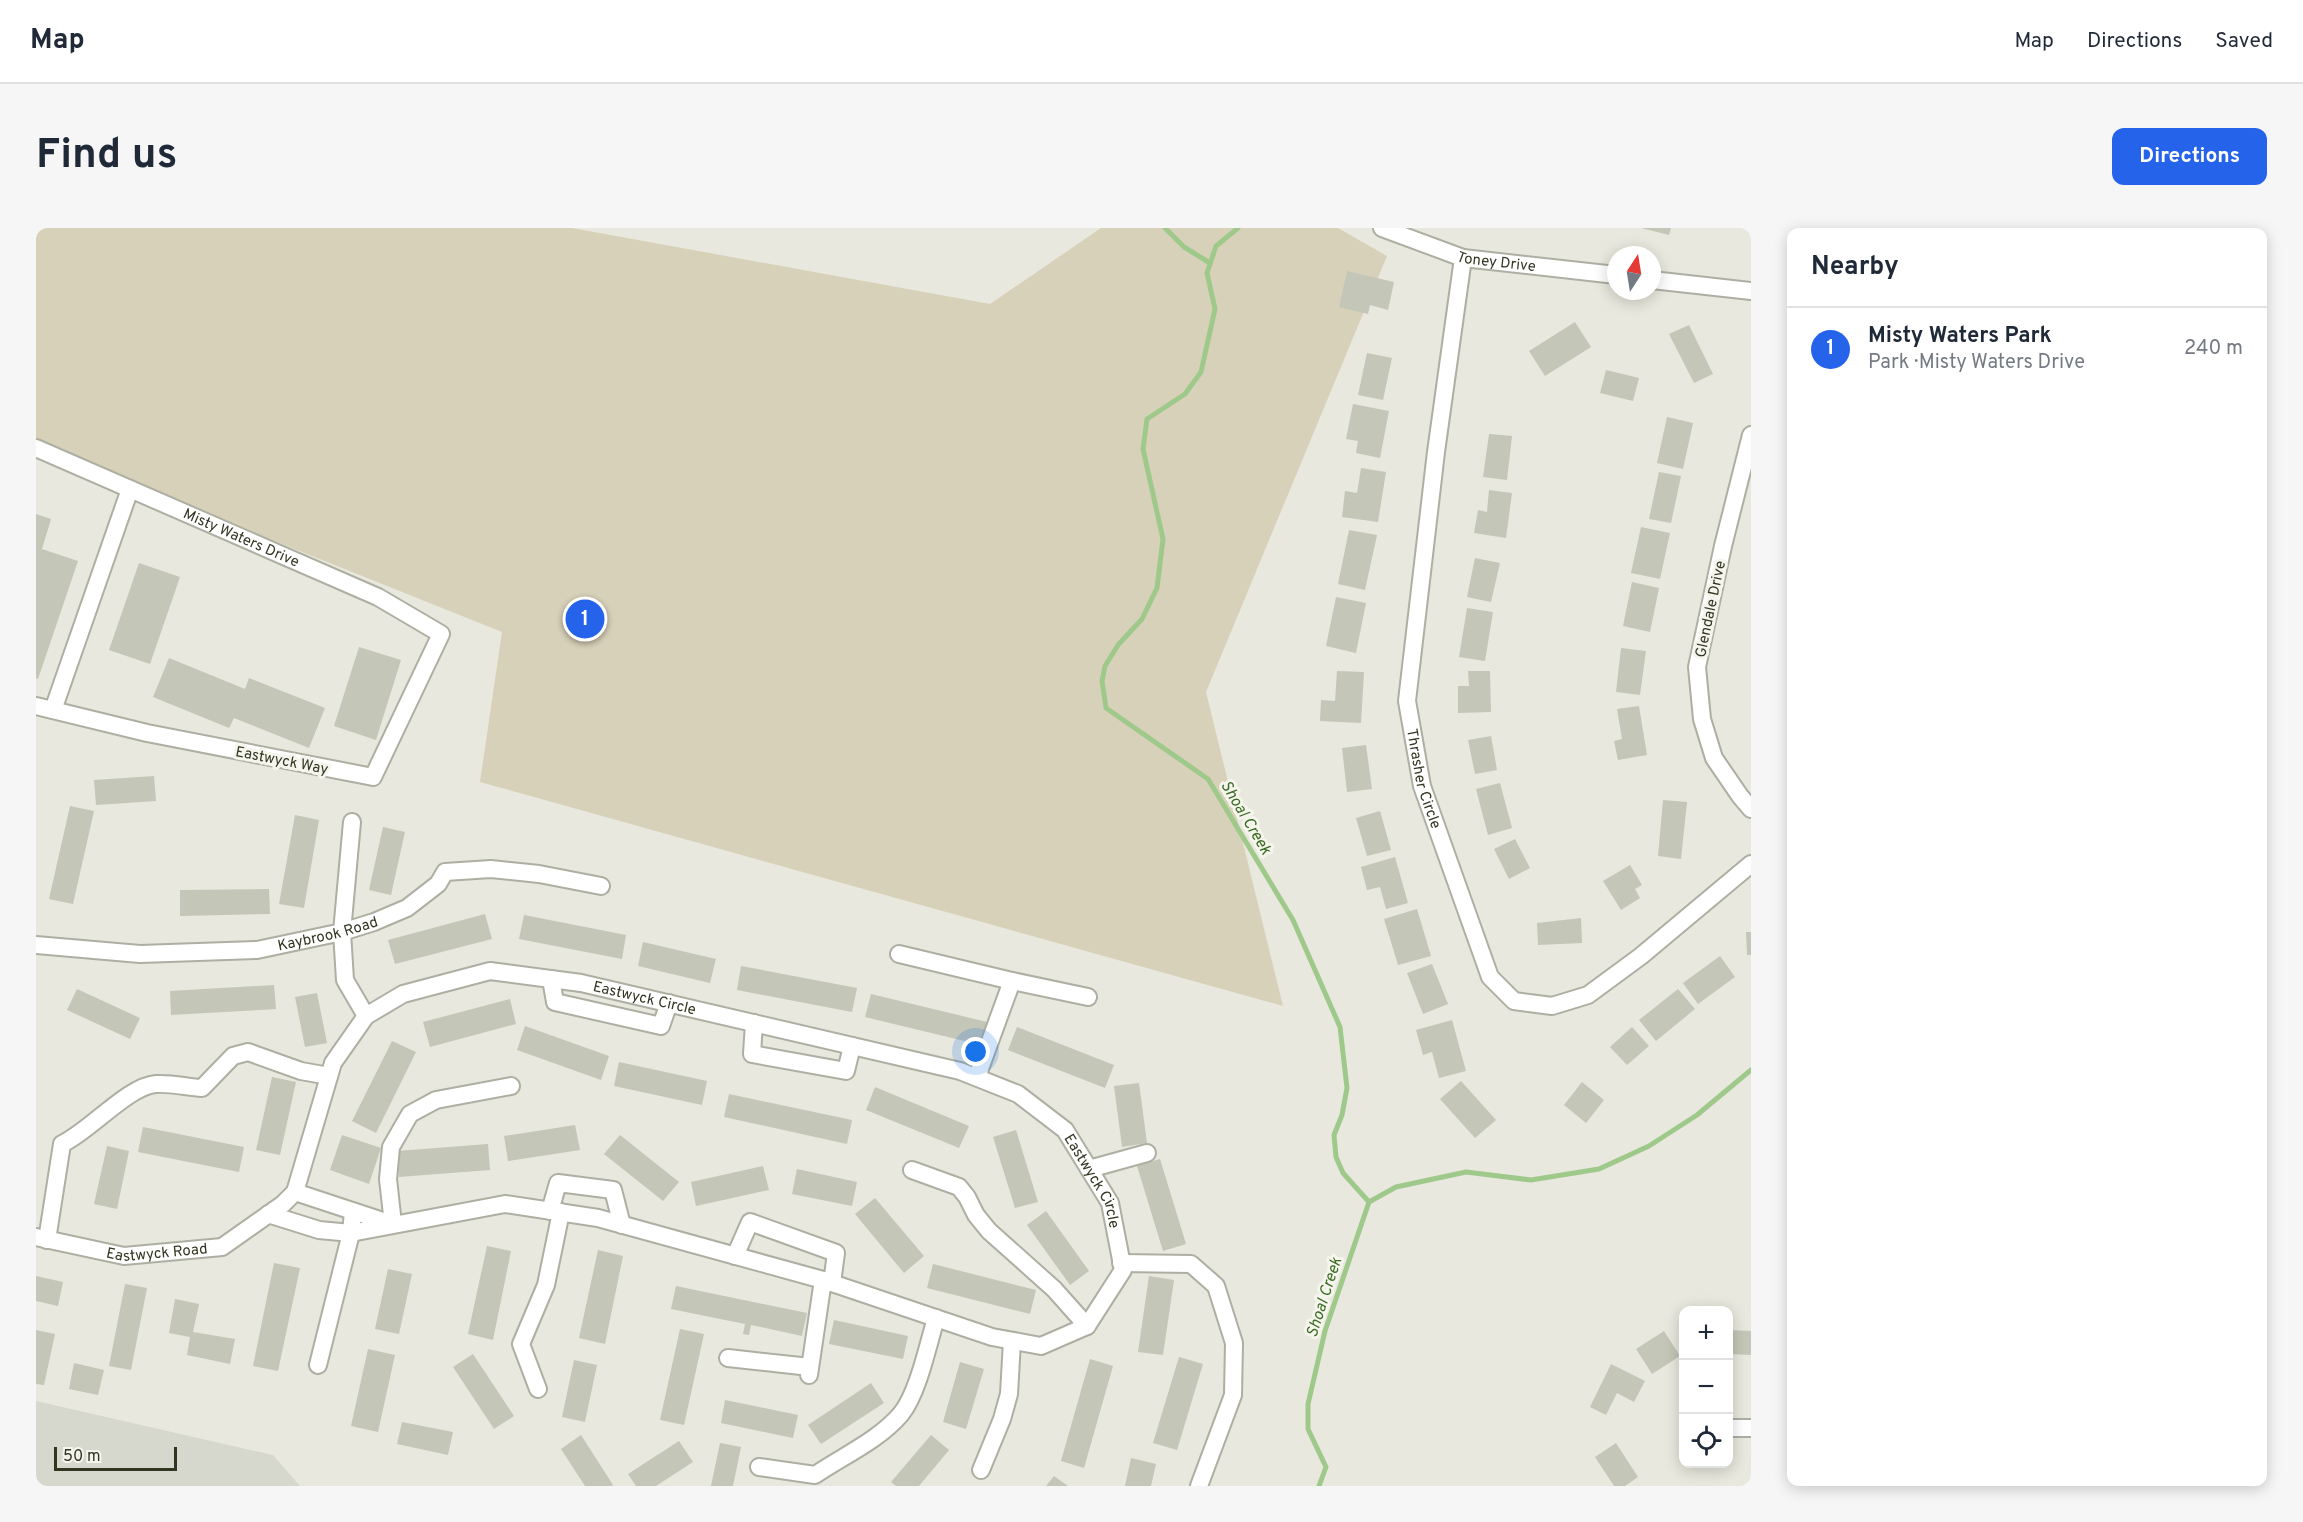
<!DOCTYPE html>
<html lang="en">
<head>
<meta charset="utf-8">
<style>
	:root { --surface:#fff; --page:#f6f6f7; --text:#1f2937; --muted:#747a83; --line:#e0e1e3; --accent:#2563eb }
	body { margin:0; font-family:Overpass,sans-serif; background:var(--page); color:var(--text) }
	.controls { position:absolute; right:18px; bottom:18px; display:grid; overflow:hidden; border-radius:12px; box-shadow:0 3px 15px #0003 }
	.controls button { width:54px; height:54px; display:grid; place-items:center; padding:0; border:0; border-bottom:2px solid var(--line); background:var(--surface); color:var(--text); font:30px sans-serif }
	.compass { position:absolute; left:1571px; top:18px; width:54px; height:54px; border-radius:50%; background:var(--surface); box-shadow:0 3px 15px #0003; rotate:12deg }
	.scale { position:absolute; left:18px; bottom:15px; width:123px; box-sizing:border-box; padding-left:6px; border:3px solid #313621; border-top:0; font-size:16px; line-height:21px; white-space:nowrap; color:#313621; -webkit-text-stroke:4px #f5f5ee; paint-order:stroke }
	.you { position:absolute; left:940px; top:824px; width:21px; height:21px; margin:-15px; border:4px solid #fff; border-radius:50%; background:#1a73e8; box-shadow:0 0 0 9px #1a73e833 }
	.badge { display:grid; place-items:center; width:39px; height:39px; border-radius:50%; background:var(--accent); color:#fff; font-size:20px; font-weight:700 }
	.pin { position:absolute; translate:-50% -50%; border:3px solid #fff; box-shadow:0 2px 6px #0006 }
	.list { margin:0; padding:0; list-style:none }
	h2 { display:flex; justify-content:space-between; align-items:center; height:78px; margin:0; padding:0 24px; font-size:26px }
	h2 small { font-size:20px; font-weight:400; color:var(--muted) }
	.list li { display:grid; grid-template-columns:39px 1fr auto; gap:18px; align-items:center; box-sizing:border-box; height:84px; padding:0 24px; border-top:2px solid var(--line) }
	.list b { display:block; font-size:22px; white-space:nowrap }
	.list p { margin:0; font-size:20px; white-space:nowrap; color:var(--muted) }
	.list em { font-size:20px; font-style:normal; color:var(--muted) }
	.icon { flex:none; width:33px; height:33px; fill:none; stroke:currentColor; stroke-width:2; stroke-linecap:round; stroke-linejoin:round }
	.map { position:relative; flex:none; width:1715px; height:1258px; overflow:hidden; border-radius:12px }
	header { display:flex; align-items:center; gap:36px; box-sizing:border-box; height:84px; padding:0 30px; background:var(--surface); border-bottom:2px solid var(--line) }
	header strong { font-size:28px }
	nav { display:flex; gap:33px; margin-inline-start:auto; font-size:21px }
	.intro { display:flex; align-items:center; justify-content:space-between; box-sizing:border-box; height:144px; padding:0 36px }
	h1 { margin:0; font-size:42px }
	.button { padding:15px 27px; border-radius:12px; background:var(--accent); color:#fff; font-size:21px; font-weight:700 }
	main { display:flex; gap:36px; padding:0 36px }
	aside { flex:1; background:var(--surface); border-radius:12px; box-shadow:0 3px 15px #0003 }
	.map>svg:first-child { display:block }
	.built { fill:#d7d8cd }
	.green { fill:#d8d1b9 }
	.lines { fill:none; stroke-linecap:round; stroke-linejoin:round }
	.stream { stroke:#9fc98a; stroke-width:5 }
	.building { fill:#c4c6b7 }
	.minor-casing { stroke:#adafa2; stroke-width:20 }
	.minor { stroke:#fff; stroke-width:16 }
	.labels { text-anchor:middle; stroke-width:6; stroke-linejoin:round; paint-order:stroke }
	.street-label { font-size:15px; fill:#313621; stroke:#f5f5ee }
	.water-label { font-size:16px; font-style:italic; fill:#396c21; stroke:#f5f5ee }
</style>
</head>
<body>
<header>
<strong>Map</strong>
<nav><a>Map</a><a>Directions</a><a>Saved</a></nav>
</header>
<div class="intro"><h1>Find us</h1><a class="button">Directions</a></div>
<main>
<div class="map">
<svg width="1715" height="1258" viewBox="0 0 1715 1258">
	<rect width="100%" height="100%" fill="#e8e8de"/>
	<polygon class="built" points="0,1173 237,1227 264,1258 0,1258"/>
	<polygon class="green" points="0,0 536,0 954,76 1065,0 1302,0 1351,28 1170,464 1247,778 444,554 466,404 111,262 0,215"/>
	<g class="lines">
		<g class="stream">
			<polyline points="1129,0 1148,19 1174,35"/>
			<polyline points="1202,0 1180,18 1171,45 1179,81 1165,144 1149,166 1111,191 1107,221 1127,311 1121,360 1106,391 1082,417 1069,438 1066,453 1070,480 1172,551 1257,692 1304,799 1311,860 1306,887 1298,907 1300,929 1307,945 1333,974"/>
			<polyline points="1333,974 1360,959 1430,944 1495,952 1563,941 1613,918 1661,887 1715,842"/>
			<polyline points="1283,1258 1290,1239 1272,1201 1272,1176 1289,1103 1333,974"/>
		</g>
	</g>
	<g class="building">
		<polygon points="1605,0 1635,0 1633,7"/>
		<polygon points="1311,43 1358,54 1352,82 1334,77 1332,86 1303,79"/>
		<polygon points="1539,94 1555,119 1509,148 1493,123"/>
		<polygon points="1653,97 1677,146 1658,155 1633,106"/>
		<polygon points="1331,125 1356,130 1347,172 1322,167"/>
		<polygon points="1570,142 1603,150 1597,173 1564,165"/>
		<polygon points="1317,176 1353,183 1344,230 1320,225 1322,213 1310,211"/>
		<polygon points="1631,189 1657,195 1647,241 1621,235"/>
		<polygon points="1453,206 1476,208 1471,252 1447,249"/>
		<polygon points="1325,240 1350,244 1342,294 1306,289 1309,263 1321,265"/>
		<polygon points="1623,244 1645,248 1635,295 1613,291"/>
		<polygon points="1453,262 1476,265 1470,310 1438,305 1442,282 1451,284"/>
		<polygon points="0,286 15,291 6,321 42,333 2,451 0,450"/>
		<polygon points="1605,299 1634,305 1624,351 1595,345"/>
		<polygon points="1313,302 1341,307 1329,362 1302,356"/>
		<polygon points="1439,330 1464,335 1455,374 1431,369"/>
		<polygon points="103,335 144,349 114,436 73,422"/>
		<polygon points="1596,354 1623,360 1614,404 1587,398"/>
		<polygon points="1300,369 1330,375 1320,425 1290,418"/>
		<polygon points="1431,380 1457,384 1449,433 1423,429"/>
		<polygon points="323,419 365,432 340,512 298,498"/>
		<polygon points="1585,420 1610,423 1604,467 1580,464"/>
		<polygon points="133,430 209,461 213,450 289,480 273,520 198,490 193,500 117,469"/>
		<polygon points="1301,443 1328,444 1325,495 1284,493 1285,472 1299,473"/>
		<polygon points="1432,443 1454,443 1455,484 1422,485 1422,458 1433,458"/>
		<polygon points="1603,478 1611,527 1582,532 1578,513 1586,511 1581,481"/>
		<polygon points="1455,508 1461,542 1439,546 1432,512"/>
		<polygon points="1330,517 1336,561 1311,564 1306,520"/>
		<polygon points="118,548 120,573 60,577 58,552"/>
		<polygon points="1464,555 1476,600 1452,607 1440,561"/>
		<polygon points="1627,572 1651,574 1645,631 1622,628"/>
		<polygon points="34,578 58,583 37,676 13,671"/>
		<polygon points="1344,583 1355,622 1331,628 1320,590"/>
		<polygon points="259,587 283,592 268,680 243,676"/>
		<polygon points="347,599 369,604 355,667 333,662"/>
		<polygon points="1479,611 1494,640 1473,651 1458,621"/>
		<polygon points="1359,629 1372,675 1350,681 1344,659 1331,662 1325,639"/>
		<polygon points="1594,637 1606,657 1599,661 1604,670 1585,682 1567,653"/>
		<polygon points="233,661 234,686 144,688 144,662"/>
		<polygon points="1381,681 1395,728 1362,737 1348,691"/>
		<polygon points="449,686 456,711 359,736 352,712"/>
		<polygon points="488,687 590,707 586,731 483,711"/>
		<polygon points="1545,690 1546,715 1502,717 1501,695"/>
		<polygon points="1710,704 1715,704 1715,727 1711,727"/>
		<polygon points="607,714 680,731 674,755 602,738"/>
		<polygon points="1684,728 1699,749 1662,776 1647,755"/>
		<polygon points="1396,736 1412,776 1387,786 1371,745"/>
		<polygon points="705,738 821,760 816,784 701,762"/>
		<polygon points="238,757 240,781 135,787 134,763"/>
		<polygon points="41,761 104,790 94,811 31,782"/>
		<polygon points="1642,761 1659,781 1620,813 1603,792"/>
		<polygon points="281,765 291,815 269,819 259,769"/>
		<polygon points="835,766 951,794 945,817 829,789"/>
		<polygon points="474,771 480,796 394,819 387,794"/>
		<polygon points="1416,792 1430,843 1403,850 1396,824 1387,827 1380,802"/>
		<polygon points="489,798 573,828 565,852 481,822"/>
		<polygon points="981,799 1078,837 1069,860 972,822"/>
		<polygon points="1596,799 1613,818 1591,837 1574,819"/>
		<polygon points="356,813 380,824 340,905 316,893"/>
		<polygon points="583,834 671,853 666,877 578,858"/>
		<polygon points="236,849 260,854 244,927 220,922"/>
		<polygon points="1425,853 1460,892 1439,910 1404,871"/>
		<polygon points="1546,854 1568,872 1550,895 1528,877"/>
		<polygon points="1103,855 1111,915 1086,919 1078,858"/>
		<polygon points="839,859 933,898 923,920 830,882"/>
		<polygon points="693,866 816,892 811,916 688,889"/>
		<polygon points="539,897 544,922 472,933 468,908"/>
		<polygon points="107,899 208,919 203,944 102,924"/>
		<polygon points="980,902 1002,974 979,980 957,909"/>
		<polygon points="306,907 345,920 333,956 294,942"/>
		<polygon points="584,907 643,954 627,973 568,926"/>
		<polygon points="452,916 454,942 363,949 361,923"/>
		<polygon points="71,918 93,923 81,981 58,976"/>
		<polygon points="1124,931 1150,1016 1127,1023 1101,938"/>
		<polygon points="727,938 733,962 660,978 655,954"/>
		<polygon points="761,941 821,954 816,978 756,966"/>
		<polygon points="839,970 888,1028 868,1045 819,986"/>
		<polygon points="1010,983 1053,1043 1034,1057 991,997"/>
		<polygon points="451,1018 475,1023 457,1112 432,1106"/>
		<polygon points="562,1022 587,1028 569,1116 543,1110"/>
		<polygon points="238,1035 264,1040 242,1143 217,1138"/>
		<polygon points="897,1036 1000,1062 994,1086 891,1060"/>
		<polygon points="352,1041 376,1046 363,1106 339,1101"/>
		<polygon points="0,1048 27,1054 22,1078 0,1073"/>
		<polygon points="1113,1048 1138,1052 1127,1127 1102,1124"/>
		<polygon points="89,1056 111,1060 95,1142 73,1138"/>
		<polygon points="640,1058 771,1085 766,1108 715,1097 713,1107 707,1106 709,1096 635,1081"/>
		<polygon points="139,1071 163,1076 157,1104 199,1111 194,1136 151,1127 154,1109 133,1105"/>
		<polygon points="798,1092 872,1108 867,1131 793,1116"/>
		<polygon points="644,1101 668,1106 648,1197 624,1192"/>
		<polygon points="0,1102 19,1106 8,1157 0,1156"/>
		<polygon points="1692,1102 1715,1103 1715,1127 1692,1126"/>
		<polygon points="1628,1103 1644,1128 1616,1146 1600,1121"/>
		<polygon points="332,1121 359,1127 342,1204 315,1198"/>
		<polygon points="437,1126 478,1188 458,1201 417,1139"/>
		<polygon points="1143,1129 1167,1136 1141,1222 1117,1215"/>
		<polygon points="1054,1131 1077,1138 1048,1240 1025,1233"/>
		<polygon points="538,1132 561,1137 549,1194 526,1189"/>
		<polygon points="924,1134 948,1141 930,1201 907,1194"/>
		<polygon points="38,1135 68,1142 62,1167 33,1161"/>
		<polygon points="1575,1136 1609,1153 1598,1174 1581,1165 1570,1187 1554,1179"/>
		<polygon points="835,1155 848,1175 785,1216 772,1197"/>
		<polygon points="689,1172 762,1187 757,1210 685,1195"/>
		<polygon points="366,1194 417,1204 412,1227 361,1216"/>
		<polygon points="545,1207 577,1257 575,1258 549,1258 525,1221"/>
		<polygon points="895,1207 913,1222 883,1258 860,1258 855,1254"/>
		<polygon points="643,1213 657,1234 620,1258 600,1258 592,1246"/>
		<polygon points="684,1215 705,1219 697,1258 675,1258"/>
		<polygon points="1580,1215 1602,1249 1589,1258 1578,1258 1559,1229"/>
		<polygon points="1095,1230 1120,1236 1115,1258 1089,1258"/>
		<polygon points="1018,1248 1032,1258 1010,1258"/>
	</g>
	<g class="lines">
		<g class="minor-casing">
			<g id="minor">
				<path id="s1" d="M1346,0L1427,30L1580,47"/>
				<path id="s2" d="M1427,30L1400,224L1371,473L1386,558L1454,749L1478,773L1516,778L1552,767L1605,728L1715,636"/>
				<polyline points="1616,52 1715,63"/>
				<polyline points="1715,207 1687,318 1661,439 1666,491 1678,530 1704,568 1715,581"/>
				<path id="s3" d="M0,220L342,369L405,406L337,549L111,505L0,478"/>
				<polyline points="17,482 94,261"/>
				<polyline points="316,594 306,704 309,752 330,788"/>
				<path id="s4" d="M0,717L104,726L221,722L306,704L338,694L371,680L402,656L409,644L455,641L503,646L565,658"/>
				<polyline points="863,726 976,753"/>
				<polyline points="515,751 519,774 625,798 633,775"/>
				<polyline points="718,795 716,826 810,843 816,818"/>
				<polyline points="941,849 976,753 1052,769"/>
				<polyline points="1053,941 1111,925"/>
				<polyline points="876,942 923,959 931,969 940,987 953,1003 1018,1061 1051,1098"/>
				<polyline points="259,964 356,996"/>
				<polyline points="514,983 522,955 577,962 586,997"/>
				<polyline points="357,996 352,951 355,919 374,886 400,872 475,858"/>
				<path id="s5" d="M0,1009L88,1028L186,1019L247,976L259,964L297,835L330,788L367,766L454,743L545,755L924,843L982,866L1029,902L1074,975L1087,1042L1051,1098L1005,1118L956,1109L787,1052L562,990L469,976L315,1005L283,1002L232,986"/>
				<path d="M11,1012L26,916C54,903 92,858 120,856C135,855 151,859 166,860L197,828L212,824L265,843L293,848"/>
				<polyline points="699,1028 714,994 800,1025 796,1055"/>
				<polyline points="1085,1035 1155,1036 1180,1058 1198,1115 1197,1167 1163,1258"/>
				<polyline points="692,1130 774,1139"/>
				<polyline points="282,1137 315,1005 317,984"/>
				<polyline points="773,1147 787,1052"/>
				<polyline points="502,1161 485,1116 510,1057 525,984"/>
				<polyline points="1692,1200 1715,1200"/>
				<path d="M723,1239L779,1247C807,1228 843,1212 865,1186C882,1165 892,1117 900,1090"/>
				<polyline points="945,1242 966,1191 973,1166 976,1113"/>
			</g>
		</g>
		<use href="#minor" class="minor"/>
	</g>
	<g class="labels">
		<g class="street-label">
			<text dy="5" stroke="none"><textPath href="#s1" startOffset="120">Toney Drive</textPath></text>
			<text dy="5" stroke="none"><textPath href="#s3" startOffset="224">Misty Waters Drive</textPath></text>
			<text transform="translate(1674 381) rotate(-78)" y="5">Glendale Drive</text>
			<text transform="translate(246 532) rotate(11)" y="5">Eastwyck Way</text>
			<text dy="5" stroke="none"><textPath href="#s2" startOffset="526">Thrasher Circle</textPath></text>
			<text dy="5" stroke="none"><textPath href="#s4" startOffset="294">Kaybrook Road</textPath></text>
			<text dy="5" stroke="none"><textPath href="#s5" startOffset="762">Eastwyck Circle</textPath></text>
			<text dy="5" stroke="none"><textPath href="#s5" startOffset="1266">Eastwyck Circle</textPath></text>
			<text dy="5" stroke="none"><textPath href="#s5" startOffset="123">Eastwyck Road</textPath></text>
		</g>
		<g class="water-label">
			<text transform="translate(1211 589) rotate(59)" y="6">Shoal Creek</text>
			<text transform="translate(1287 1069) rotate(-72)" y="6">Shoal Creek</text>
		</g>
	</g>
</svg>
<div class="controls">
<button>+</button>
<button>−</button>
<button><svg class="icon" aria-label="locate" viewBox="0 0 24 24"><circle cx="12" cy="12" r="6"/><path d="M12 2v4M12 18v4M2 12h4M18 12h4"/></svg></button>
</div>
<svg class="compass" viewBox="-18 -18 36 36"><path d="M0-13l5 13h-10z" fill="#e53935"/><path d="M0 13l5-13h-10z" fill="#747a83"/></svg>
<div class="scale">50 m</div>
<div class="you"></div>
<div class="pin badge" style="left:549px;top:391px">1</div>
</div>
<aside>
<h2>Nearby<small></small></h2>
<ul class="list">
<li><span class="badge">1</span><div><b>Misty Waters Park</b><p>Park · Misty Waters Drive</p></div><em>240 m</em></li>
</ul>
</aside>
</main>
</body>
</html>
